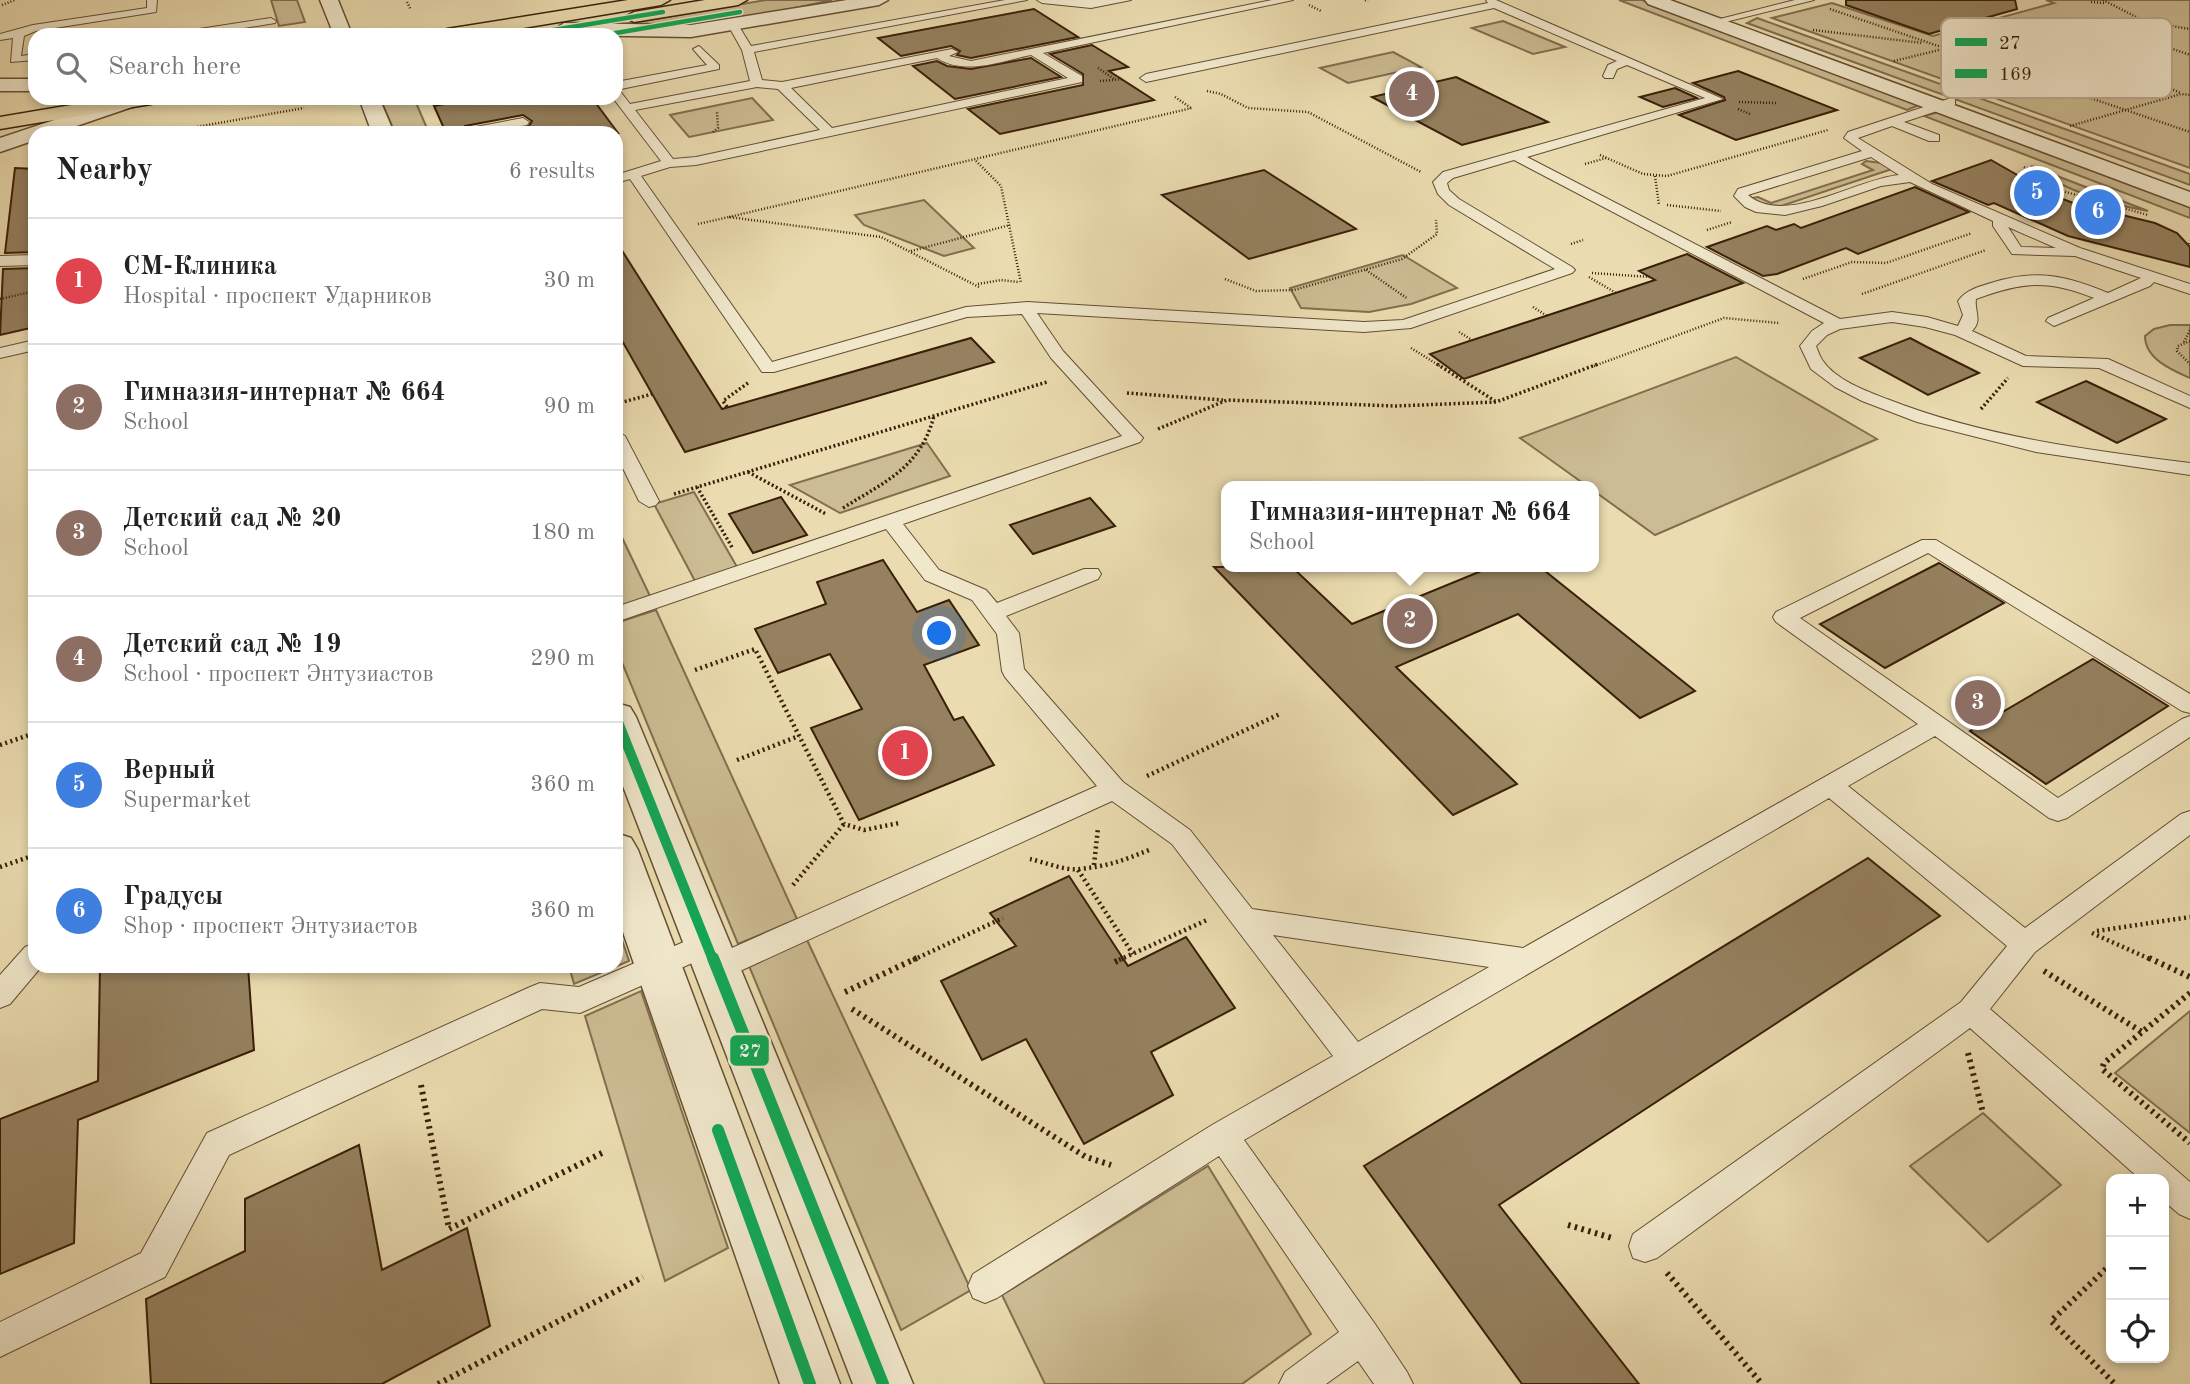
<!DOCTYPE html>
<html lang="en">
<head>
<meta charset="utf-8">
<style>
	:root { --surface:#fff; --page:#f6f6f6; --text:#222; --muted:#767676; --line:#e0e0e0; --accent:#7c3aed }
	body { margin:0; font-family:"Old Standard TT",serif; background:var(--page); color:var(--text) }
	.controls { position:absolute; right:21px; bottom:21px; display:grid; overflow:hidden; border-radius:14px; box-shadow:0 4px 10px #0003 }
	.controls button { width:63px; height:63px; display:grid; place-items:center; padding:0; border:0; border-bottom:2px solid var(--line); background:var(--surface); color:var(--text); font:35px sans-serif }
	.you { position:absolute; left:940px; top:634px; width:24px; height:24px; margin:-18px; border:5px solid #fff; border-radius:50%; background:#1a73e8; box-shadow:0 0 0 10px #1a73e833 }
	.badge { display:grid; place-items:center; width:46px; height:46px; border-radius:50%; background:var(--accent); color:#fff; font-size:23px; font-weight:700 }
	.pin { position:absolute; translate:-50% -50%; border:4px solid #fff; box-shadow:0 2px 7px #0006 }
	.popup { position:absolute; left:1221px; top:481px; width:378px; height:91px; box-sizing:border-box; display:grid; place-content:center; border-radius:14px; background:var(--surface); filter:drop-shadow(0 2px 5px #0005); font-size:23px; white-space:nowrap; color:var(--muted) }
	.popup b { font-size:26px; color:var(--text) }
	.popup::after { content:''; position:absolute; left:50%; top:100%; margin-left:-14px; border:14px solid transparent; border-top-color:var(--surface) }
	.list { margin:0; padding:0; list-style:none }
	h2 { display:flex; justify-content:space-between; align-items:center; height:91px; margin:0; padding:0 28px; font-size:30px }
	h2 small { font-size:23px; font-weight:400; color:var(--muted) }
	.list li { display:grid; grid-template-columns:46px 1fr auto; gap:21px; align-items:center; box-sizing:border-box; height:126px; padding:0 28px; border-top:2px solid var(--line) }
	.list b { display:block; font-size:26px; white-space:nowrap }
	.list p { margin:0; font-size:23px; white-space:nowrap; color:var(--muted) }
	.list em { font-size:23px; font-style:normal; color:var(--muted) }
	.icon { flex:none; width:38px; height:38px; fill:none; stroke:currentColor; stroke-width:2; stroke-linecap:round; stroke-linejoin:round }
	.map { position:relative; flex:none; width:2190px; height:1384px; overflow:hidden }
	.search { position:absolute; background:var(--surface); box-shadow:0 4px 10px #0003; left:28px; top:28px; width:595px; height:77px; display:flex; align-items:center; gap:18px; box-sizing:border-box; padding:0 24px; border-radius:21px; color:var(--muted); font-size:26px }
	.panel { position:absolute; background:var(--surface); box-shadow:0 4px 10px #0003; left:28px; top:126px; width:595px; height:847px; border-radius:21px }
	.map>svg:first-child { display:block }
	.green { fill:#ccbc93; stroke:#826e4e; stroke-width:2 }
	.building { fill:#95815f; stroke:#391f08; stroke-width:2 }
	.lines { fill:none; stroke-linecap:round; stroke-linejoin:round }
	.service-casing { stroke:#654e32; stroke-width:2 }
	.minor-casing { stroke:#654e32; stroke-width:3 }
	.tertiary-casing { stroke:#654e32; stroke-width:3 }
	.primary-casing { stroke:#391f08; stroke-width:3 }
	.path-far3 { stroke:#391f08; stroke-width:2.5; stroke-dasharray:1 2; stroke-linecap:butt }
	.path-far2 { stroke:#391f08; stroke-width:3.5; stroke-dasharray:2 2.5; stroke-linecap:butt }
	.path-far1 { stroke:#391f08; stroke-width:4.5; stroke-dasharray:2 3.5; stroke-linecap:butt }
	.path { stroke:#391f08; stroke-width:6; stroke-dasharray:2.5 4.5; stroke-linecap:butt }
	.service { fill:#f1e8cc; fill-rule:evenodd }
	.minor { fill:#f1e8cc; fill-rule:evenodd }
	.tertiary { fill:#f1e8cc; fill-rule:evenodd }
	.primary { fill:#eadcb0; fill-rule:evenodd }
	.bus-1-far1-casing { stroke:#f1e8cc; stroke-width:15 }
	.bus-1-casing { stroke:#f1e8cc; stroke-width:18 }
	.bus-2-casing { stroke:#f1e8cc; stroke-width:7 }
	.bus-1-far1 { stroke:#10a855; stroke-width:10 }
	.bus-1 { stroke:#10a855; stroke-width:12 }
	.bus-2 { stroke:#10a855; stroke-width:4.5 }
	.key { fill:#f1e8cc; stroke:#baac91; stroke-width:2 }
	.key-label { font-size:19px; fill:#391f08 }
	.line-badge { stroke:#f1e8cc; stroke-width:2.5 }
	.badge-label { font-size:19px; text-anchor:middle; font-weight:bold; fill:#fff }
</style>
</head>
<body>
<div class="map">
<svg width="2190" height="1384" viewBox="0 0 2190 1384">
	<rect width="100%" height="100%" fill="#eadcb0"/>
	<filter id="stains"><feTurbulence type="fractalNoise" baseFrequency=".00286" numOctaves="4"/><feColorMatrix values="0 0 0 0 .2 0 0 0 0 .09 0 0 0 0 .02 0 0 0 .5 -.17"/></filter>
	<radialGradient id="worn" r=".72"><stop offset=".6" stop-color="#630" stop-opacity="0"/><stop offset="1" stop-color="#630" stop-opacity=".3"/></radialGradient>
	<g class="green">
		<polygon points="271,0 297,0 305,22 279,26"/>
		<polygon points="766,0 832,0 710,26 620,25"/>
		<polygon points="1619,0 1642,0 1919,105 1907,110"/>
		<polygon points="2046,0 2190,0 2190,168 1772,18 1832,3 1933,36 2054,3"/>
		<polygon points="1757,18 2190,174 2190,185 1747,23"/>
		<polygon points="1503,21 1565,47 1533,54 1472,28"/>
		<polygon points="1393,52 1421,67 1348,83 1320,68"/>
		<polygon points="380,98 414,98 429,133 395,133"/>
		<polygon points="752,98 773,120 689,137 670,115"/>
		<polygon points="1939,112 2190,206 2190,218 1924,116"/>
		<polygon points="1866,161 1881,163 1892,169 1778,207 1765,206 1752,198 1758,197 1771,203 1873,170 1862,164"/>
		<path d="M2031,166L2148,211C2109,204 2063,190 2031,166Z"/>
		<polygon points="924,200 974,248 944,256 864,225 855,215"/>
		<polygon points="1403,255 1457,288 1411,304 1369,312 1301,308 1290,288"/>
		<path d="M2170,325H2190V378C2172,370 2145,359 2145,336L2154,329Z"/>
		<polygon points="1736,357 1877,439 1655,535 1594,491 1594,486 1587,486 1520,438"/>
		<polygon points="927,443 950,476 840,513 790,485"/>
		<polygon points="694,492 737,567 695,581 654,504"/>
		<polygon points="616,525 650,596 616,608"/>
		<polygon points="656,610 797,919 738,944 616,648 616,623"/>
		<polygon points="616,922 629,961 574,984 569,966 616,966"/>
		<polygon points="807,940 971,1290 901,1330 749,966"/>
		<polygon points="641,991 728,1248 665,1281 585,1016"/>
		<polygon points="2190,1011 2190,1133 2115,1073"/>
		<polygon points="1983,1113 2061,1185 1988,1242 1910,1166"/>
		<polygon points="1208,1166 1311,1334 1242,1384 1045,1384 1002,1295"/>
	</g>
	<g class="building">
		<polygon points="1846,0 2015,0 2017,9 1929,34 1846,5"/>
		<polygon points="1034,9 1078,37 971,58 957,55 960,51 951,46 901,56 878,38"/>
		<polygon points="1092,45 1128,67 1109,71 1154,100 1000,134 968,109 1083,85 1083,74 1050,54"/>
		<polygon points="1031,58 1061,77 955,99 913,66 937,61 947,66 971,69"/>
		<polygon points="1738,71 1837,110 1736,140 1679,115 1725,100 1724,97 1693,83"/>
		<polygon points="1456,77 1548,122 1462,145 1372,97"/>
		<polygon points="1675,88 1697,98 1663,107 1640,97"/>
		<polygon points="478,98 592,98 618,133 499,133 529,126 532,121 523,115 465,126 457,133 446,133 434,106"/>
		<polygon points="1991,160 2019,176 2025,184 2073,203 2155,223 2177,233 2190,247 2190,267 2068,236 1994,203 1988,205 1932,181"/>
		<polygon points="15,168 35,169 35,252 5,253"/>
		<polygon points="1264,170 1356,229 1249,259 1162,195"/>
		<polygon points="1915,187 1969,212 1858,254 1846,248 1777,274 1763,276 1707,247 1767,226 1776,230 1794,224 1801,228"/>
		<polygon points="616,241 722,409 971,338 994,362 685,452 616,330"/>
		<polygon points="1687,254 1743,283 1464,379 1430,354 1655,280 1639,271"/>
		<polygon points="35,268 35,327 0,335 3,269"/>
		<polygon points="1910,338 1927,347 1979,373 1928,395 1860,358"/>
		<polygon points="2086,381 2124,399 2166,419 2117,443 2037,402"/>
		<polygon points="781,497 807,535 753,553 729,514"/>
		<polygon points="1090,498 1115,526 1033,554 1010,525"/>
		<polygon points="883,560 917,612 949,600 979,645 924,665 954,720 963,717 994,765 859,820 811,728 862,709 830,654 778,673 755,629 826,604 817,582"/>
		<polygon points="1939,563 2004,603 1885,668 1820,624"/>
		<polygon points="1214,567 1292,567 1352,624 1491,567 1540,567 1695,691 1640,718 1518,614 1396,667 1517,784 1453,815"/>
		<polygon points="2093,659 2168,706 2046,784 1970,731"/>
		<polygon points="1868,858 1940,916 1499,1205 1639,1384 1522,1384 1364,1166"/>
		<polygon points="1069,876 1128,966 1186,937 1235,1008 1151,1052 1173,1095 1084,1144 1026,1039 982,1060 941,981 1016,946 990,913"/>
		<polygon points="100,966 248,966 254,1050 78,1120 74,1243 0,1274 0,1119 98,1081"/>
		<polygon points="359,1145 382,1270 467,1228 490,1326 382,1384 151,1384 146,1299 245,1251 245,1199"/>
	</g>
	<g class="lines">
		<g class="service-casing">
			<g id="service">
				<polygon points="147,0 157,0 156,12 36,31 24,36 21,56 35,54 35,60 11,62 13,38 0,40 0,34 33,25 147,8"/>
				<path d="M1005,0H1027L754,52L762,80L782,82L952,49L958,52L949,56L971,61L1272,0H1293L1043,53L1082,76V82L696,165L670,167L641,176L772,362L966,307L1027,302L1364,322L1403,320L1555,269L1449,205L1438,194L1433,182L1443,172L1705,98L1627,65L1617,69L1613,78H1605L1603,76L1608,65L1617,61L1494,8L1146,82L1140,78L1146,74L1488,3L1486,0H1496L1723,99L1527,157L1840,319L1892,312L1927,317L1958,326L1963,315L1958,301C1966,290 1978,287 1991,283C2036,269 2065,275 2108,293L2141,278L2075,256L2012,254L1993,226V221L1910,182L1881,186L1822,206L1785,215L1756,212L1745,207L1734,196L1738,189L1862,151L1844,138L1848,132L1951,98L1955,99V105L1904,122L1939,135V141H1929L1892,126L1858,138L1932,184L2080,248L2190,284V294L2154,282L2150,286L2054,326L2046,321L2048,318L2094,298C2047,279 2023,282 1976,299C1974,311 1983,320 1972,331L2026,356L2108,359L2190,396V408L2099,368L2023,366L1955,335L1925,327L1892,322L1840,329L1827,335L1816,346C1818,351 1820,357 1823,361C1836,380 1866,391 1887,399C1984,437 2087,450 2190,463V475L2036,452L1917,422L1862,401L1835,387L1811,369L1800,346L1812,331L1824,323L1514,160L1453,178L1447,183L1449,190L1459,199L1572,267L1575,270L1572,273L1411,328L1364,332L1037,313L1063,351L1143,438L1140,442L903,524L939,570L986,590L997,603L1084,569H1098L1101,574L1098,579L1006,616L1019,633L1024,669L1123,782L1190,830L1252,909L1523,948L1918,724L1776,622L1773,617L1776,612L1922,540H1936L2190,694V713L2182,711L1928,553L1800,618L2058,798L2182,719L2190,716V737L2067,818L2058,821L2049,818L1935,736L1848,786L2025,928L2181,814L2190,811V835L2035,952L1990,1009L2190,1182V1219L2179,1214L2164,1201V1179H2140L1970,1028L1657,1258L1645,1262L1633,1258L1629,1246L1633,1234L1961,1002L2007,946L1829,798L1244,1140L1375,1324L1407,1372L1413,1384H1374L1358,1361L1326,1384H1279L1285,1372L1339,1332L1219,1156L997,1298L985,1303L973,1298L968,1286L973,1274L1212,1125L1333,1056L1172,844L1112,801L727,977L717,980L707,977L703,968L707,959L1097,786L1005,677L1002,671L997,634L972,600L925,580L886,529L616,622V607L1122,436L1051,358L1022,314L967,317L774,372H762L630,179L616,183V175L661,161L613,98H616V90L620,91L630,104L750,81L742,50L728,25L729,23H737L751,46ZM1031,55L1068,78L832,128L791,88L937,58C965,76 1001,61 1031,55ZM757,87L778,89L820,130L696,157L673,159L635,110ZM1871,157L1899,175C1856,179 1785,227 1748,195ZM2008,227L2056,248L2021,247ZM1273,935L1489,967L1358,1042Z"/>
				<polygon points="1037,0 1131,0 1091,8 1042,3"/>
				<polygon points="1795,0 1814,0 1713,25 1708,22"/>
				<polygon points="271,18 276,21 275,23 201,35 174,35 180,32"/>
				<polygon points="699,46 719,65 719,69 616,90 616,82 707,65 693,49"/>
				<polygon points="523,118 529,122 527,125 485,133 459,133 465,129"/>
				<polygon points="35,255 35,265 0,266 0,256"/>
				<polygon points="35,340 35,350 0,358 0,348"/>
				<polygon points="616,431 625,436 659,501 656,505 649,507 639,501 616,454"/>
				<polygon points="707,932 717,936 721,944 717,952 580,1013 542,1009 229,1155 165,1277 0,1357 0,1322 141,1253 207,1133 530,987 540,983 579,987"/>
				<polygon points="35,943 35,966 42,966 10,1004 0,1008 0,975 25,947"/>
			</g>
		</g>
		<g class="minor-casing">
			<g id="minor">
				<polygon points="847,0 888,0 879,5 691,37 564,35 555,29 564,23 691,25"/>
				<rect x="0" y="79" width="35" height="12"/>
				<polygon points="120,98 136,98 138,102 135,106 56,133 35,133 35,140 0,152 0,138"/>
			</g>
		</g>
		<g class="tertiary-casing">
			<g id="tertiary">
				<polygon points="320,0 338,0 352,35 334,35"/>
				<polygon points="1645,0 1670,0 2190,192 2190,207 1648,4"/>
				<polygon points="359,98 379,98 394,133 372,133"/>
				<polygon points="616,703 630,707 636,717 913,1384 853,1384 616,768"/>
				<polygon points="616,833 631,838 638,850 840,1384 780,1384 616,912"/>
			</g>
		</g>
		<g class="primary-casing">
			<g id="primary">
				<polygon points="628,0 670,0 661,5 481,35 438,35 447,29"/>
				<polygon points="705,0 747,0 738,5 634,22 625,17 634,12"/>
				<polygon points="113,98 161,98 158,102 151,104 0,129 0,117"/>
			</g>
		</g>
		<g class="path-far3">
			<polyline points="1365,0 1368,1"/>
			<polyline points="2103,0 2146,22 2190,29"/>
			<polyline points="407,2 411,10"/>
			<polyline points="2091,2 2105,3"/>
			<polyline points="2,5 15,0"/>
			<polyline points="1309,5 1321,11"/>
			<polyline points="1830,9 2190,132"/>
			<polyline points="2146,22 2136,36 2190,55"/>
			<polyline points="1813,30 1923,43"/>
			<polyline points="2136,36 2124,43 2117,66 2181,93"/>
			<polyline points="1955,49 2117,66"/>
			<polyline points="1894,61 1943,49"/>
			<polyline points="1098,68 1114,79"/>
			<polyline points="1100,81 1123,79"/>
			<polyline points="1207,91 1221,94 1248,108 1308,112 1421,172"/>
			<polyline points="1175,97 1191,108"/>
			<polyline points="1739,102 1776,103"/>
			<polyline points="1738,109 1750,114"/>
			<polyline points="2070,126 2181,94 2190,95"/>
			<polyline points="713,132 718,128 717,112"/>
			<polyline points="162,133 304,108"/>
			<polyline points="1600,155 1643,174 1667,176 1828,130"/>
			<polyline points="976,161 1001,186 1021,283"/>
			<polyline points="1585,164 1606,158"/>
			<polyline points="2024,167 2066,192 2148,215"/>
			<polyline points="1655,176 1659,205"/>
			<polyline points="1667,205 1721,211"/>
			<polyline points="729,217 1192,108"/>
			<polyline points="698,224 729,217 881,237 979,287"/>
			<polyline points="1707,230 1732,222"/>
			<polyline points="1571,244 1583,240"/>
			<polyline points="2189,244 2190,241"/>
			<polyline points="911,251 1010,225"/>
			<polyline points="1366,270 1408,299"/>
			<polyline points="1592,273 1650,277"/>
			<polyline points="1589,277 1616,293"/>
			<polyline points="1225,279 1256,291 1294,290 1402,259 1437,234 1436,220"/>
			<polyline points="1803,279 1852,262 1886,263 1972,233"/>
			<polyline points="978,284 1001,280 1018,282"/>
			<polyline points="1862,294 1986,250"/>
			<polyline points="0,299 35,291"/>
			<polyline points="1533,307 1547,316"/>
			<polyline points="1459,332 1472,340"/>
			<polyline points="2190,341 2178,346 2177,351 2190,364"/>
			<polyline points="2184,342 2190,330"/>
			<polyline points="1411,348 1440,366"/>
			<polyline points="616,349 625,346"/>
			<polyline points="1594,366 1724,318 1779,323"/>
		</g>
		<g class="path-far2">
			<polyline points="1437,364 1495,401"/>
			<polyline points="1127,393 1223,400"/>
			<polyline points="616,404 652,394"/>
			<polyline points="727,407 723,401 748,383"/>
			<polyline points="1981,409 2008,378"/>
			<polyline points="1158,429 1227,400 1396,406 1496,402 1598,364"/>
			<polyline points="748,472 826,514"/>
			<polyline points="697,487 733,549"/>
			<polyline points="674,494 1047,382"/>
			<path d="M843,508C886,481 920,468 934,416"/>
		</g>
		<g class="path-far1">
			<polyline points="695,670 755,649 844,824 864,830 899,823"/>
			<polyline points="0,745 35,733"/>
			<polyline points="737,760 799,736"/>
			<polyline points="1147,776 1280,714"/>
			<path d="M1030,859C1044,862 1065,871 1080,869C1108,866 1122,861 1149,850"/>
			<polyline points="1094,865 1098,828"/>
			<polyline points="0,867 35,855"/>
			<polyline points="1078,870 1133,954"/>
			<polyline points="793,885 844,824"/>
			<polyline points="2097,931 2190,917"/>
			<polyline points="2092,933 2152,960"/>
			<polyline points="913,960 1003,918"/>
			<polyline points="1119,960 1207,920"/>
		</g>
		<g class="path">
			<polyline points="2149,958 2190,977"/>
			<polyline points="1115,962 1123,958"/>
			<polyline points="2044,971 2142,1032"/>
			<polyline points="845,992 917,958"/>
			<polyline points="2190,993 2104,1063 2102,1069 2190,1143"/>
			<polyline points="852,1009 1086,1157 1111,1165"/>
			<polyline points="1968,1053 1983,1113"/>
			<polyline points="421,1085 449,1229 606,1151"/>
			<polyline points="1568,1225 1612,1238"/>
			<polyline points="2111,1264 2051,1321 2115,1384"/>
			<polyline points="1667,1273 1762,1384"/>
			<polyline points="438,1384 643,1277"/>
		</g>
		<use href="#service" class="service"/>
		<use href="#minor" class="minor"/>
		<use href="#tertiary" class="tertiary"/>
		<use href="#primary" class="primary"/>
		<g class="bus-1-far1-casing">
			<polyline id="bus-1-far1" points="616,717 713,960"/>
		</g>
		<g class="bus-1-casing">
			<g id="bus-1">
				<polyline points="713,958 883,1384"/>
				<polyline points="718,1130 810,1384"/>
			</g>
		</g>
		<g class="bus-2-casing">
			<g id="bus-2">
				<polyline points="523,35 663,12"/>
				<polyline points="604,35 740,12"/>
			</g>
		</g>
		<use href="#bus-1-far1" class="bus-1-far1"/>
		<use href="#bus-1" class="bus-1"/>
		<use href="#bus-2" class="bus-2"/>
	</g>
	<rect x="1941" y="18" width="231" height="80" rx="10" class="key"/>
	<rect x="1955" y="38" width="32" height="8" fill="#10a855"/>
	<rect x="1955" y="69" width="32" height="9" fill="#10a855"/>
	<g class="key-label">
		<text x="1999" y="49">27</text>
		<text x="1999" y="80">169</text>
	</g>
	<rect class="line-badge" x="729" y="1034" width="41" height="33" rx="7" fill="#10a855"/>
	<g class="badge-label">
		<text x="750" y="1057">27</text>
	</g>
	<rect width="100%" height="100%" filter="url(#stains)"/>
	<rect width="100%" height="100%" fill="url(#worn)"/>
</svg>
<div class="controls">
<button>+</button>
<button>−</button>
<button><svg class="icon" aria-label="locate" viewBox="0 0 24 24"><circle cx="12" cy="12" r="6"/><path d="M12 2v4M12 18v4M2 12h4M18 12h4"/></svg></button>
</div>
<div class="you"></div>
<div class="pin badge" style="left:905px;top:753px;background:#e0444e">1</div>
<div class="pin badge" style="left:1410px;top:621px;background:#8d6e63">2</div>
<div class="popup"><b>Гимназия-интернат № 664</b>School</div>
<div class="pin badge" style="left:1978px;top:703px;background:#8d6e63">3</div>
<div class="pin badge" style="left:1412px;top:94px;background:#8d6e63">4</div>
<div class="pin badge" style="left:2037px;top:193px;background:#3f7fe0">5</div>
<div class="pin badge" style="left:2098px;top:212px;background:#3f7fe0">6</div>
<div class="search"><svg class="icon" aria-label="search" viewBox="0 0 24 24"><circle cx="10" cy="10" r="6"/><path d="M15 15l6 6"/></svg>Search here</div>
<section class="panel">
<h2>Nearby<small>6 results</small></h2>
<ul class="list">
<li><span class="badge" style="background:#e0444e">1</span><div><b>СМ-Клиника</b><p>Hospital · проспект Ударников</p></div><em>30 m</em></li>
<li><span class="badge" style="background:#8d6e63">2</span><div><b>Гимназия-интернат № 664</b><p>School</p></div><em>90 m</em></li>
<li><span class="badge" style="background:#8d6e63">3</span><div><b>Детский сад № 20</b><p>School</p></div><em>180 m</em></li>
<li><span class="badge" style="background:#8d6e63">4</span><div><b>Детский сад № 19</b><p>School · проспект Энтузиастов</p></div><em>290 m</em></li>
<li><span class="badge" style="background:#3f7fe0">5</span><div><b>Верный</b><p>Supermarket</p></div><em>360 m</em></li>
<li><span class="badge" style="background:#3f7fe0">6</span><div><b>Градусы</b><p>Shop · проспект Энтузиастов</p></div><em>360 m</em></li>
</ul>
</section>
</div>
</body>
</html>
